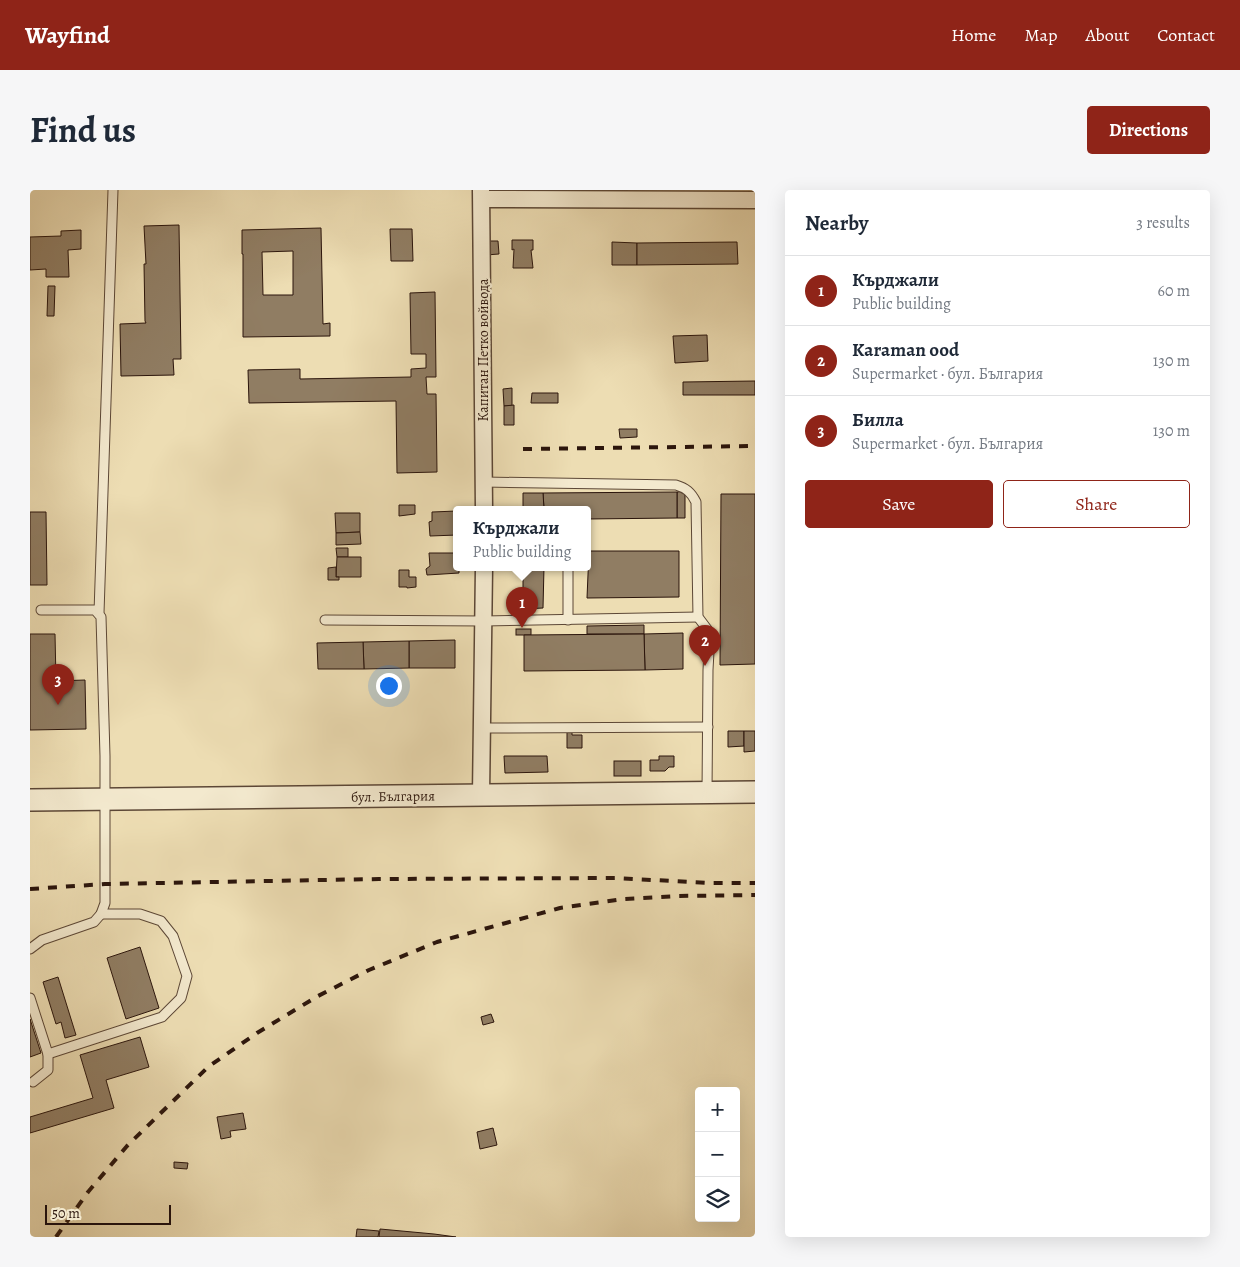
<!DOCTYPE html>
<html lang="en">
<head>
<meta charset="utf-8">
<style>
	:root { --surface:#fff; --page:#f6f6f7; --text:#1f2937; --muted:#747a83; --line:#e0e1e3; --accent:#8f2418 }
	body { margin:0; font-family:Alegreya,serif; background:var(--page); color:var(--text) }
	.controls { position:absolute; right:15px; bottom:15px; display:grid; overflow:hidden; border-radius:5px; box-shadow:0 5px 20px #0002 }
	.controls button { width:45px; height:45px; display:grid; place-items:center; padding:0; border:0; border-bottom:1px solid var(--line); background:var(--surface); color:var(--text); font:25px sans-serif }
	.scale { position:absolute; left:15px; bottom:12px; width:126px; box-sizing:border-box; padding-left:5px; border:2px solid #2b150c; border-top:0; font-size:14px; line-height:18px; white-space:nowrap; color:#2b150c; -webkit-text-stroke:4px #f3e9ce; paint-order:stroke }
	.you { position:absolute; left:358px; top:495px; width:18px; height:18px; margin:-12px; border:4px solid #fff; border-radius:50%; background:#1a73e8; box-shadow:0 0 0 8px #1a73e833 }
	.badge { display:grid; place-items:center; width:32px; height:32px; border-radius:50%; background:var(--accent); color:#fff; font-size:16px; font-weight:700 }
	.pin { position:absolute; translate:-50% -41px; filter:drop-shadow(0 1px 2px #0008) }
	.pin::after { content:''; position:absolute; top:26px; width:18px; height:15px; background:inherit; clip-path:polygon(0 0,100% 0,50% 100%) }
	.popup { position:absolute; left:423px; top:316px; width:138px; height:65px; box-sizing:border-box; display:grid; place-content:center; border-radius:5px; background:var(--surface); filter:drop-shadow(0 1px 4px #0005); font-size:16px; white-space:nowrap; color:var(--muted) }
	.popup b { font-size:19px; color:var(--text) }
	.popup::after { content:''; position:absolute; left:50%; top:100%; margin-left:-10px; border:10px solid transparent; border-top-color:var(--surface) }
	.list { margin:0; padding:0; list-style:none }
	h2 { display:flex; justify-content:space-between; align-items:center; height:65px; margin:0; padding:0 20px; font-size:21px }
	h2 small { font-size:16px; font-weight:400; color:var(--muted) }
	.list li { display:grid; grid-template-columns:32px 1fr auto; gap:15px; align-items:center; box-sizing:border-box; height:70px; padding:0 20px; border-top:1px solid var(--line) }
	.list b { display:block; font-size:19px; white-space:nowrap }
	.list p { margin:0; font-size:16px; white-space:nowrap; color:var(--muted) }
	.list em { font-size:16px; font-style:normal; color:var(--muted) }
	.actions { display:flex; gap:10px; padding:15px 20px }
	.actions a { flex:1; padding:11px 0; border:1px solid var(--accent); border-radius:5px; text-align:center; font-size:18px; color:var(--accent) }
	.actions .main { background:var(--accent); color:#fff }
	.icon { flex:none; width:28px; height:28px; fill:none; stroke:currentColor; stroke-width:2; stroke-linecap:round; stroke-linejoin:round }
	.map { position:relative; flex:none; width:725px; height:1047px; overflow:hidden; border-radius:5px }
	header { display:flex; align-items:center; gap:30px; box-sizing:border-box; height:70px; padding:0 25px; background:var(--accent); color:#fff }
	header strong { font-size:24px }
	nav { display:flex; gap:28px; margin-inline-start:auto; font-size:18px }
	.intro { display:flex; align-items:center; justify-content:space-between; box-sizing:border-box; height:120px; padding:0 30px }
	h1 { margin:0; font-size:35px }
	.button { padding:12px 22px; border-radius:5px; background:var(--accent); color:#fff; font-size:18px; font-weight:700 }
	main { display:flex; gap:30px; padding:0 30px }
	aside { flex:1; background:var(--surface); border-radius:5px; box-shadow:0 5px 20px #0002 }
	.map>svg:first-child { display:block }
	.building { fill:#907d63; stroke:#2b150c; fill-rule:evenodd }
	.lines { fill:none; stroke-linecap:round; stroke-linejoin:round }
	.service-casing { stroke:#5c4736; stroke-width:11 }
	.minor-casing { stroke:#5c4736; stroke-width:19 }
	.tertiary-casing { stroke:#5c4736; stroke-width:24 }
	.service { stroke:#f3e9ce; stroke-width:9 }
	.minor { stroke:#f3e9ce; stroke-width:16 }
	.tertiary { stroke:#f3e9ce; stroke-width:21 }
	.rail { stroke:#2b150c; stroke-width:4; stroke-dasharray:9 9; stroke-linecap:butt }
	.labels { text-anchor:middle; stroke-width:4.5; stroke-linejoin:round; paint-order:stroke }
	.street-label { font-size:14px; fill:#2b150c; stroke:#f3e9ce }
</style>
</head>
<body>
<header>
<strong>Wayfind</strong>
<nav><a>Home</a><a>Map</a><a>About</a><a>Contact</a></nav>
</header>
<div class="intro"><h1>Find us</h1><a class="button">Directions</a></div>
<main>
<div class="map">
<svg width="725" height="1047" viewBox="0 0 725 1047">
	<rect width="100%" height="100%" fill="#edddb3"/>
	<filter id="stains"><feTurbulence type="fractalNoise" baseFrequency=".004" numOctaves="4"/><feColorMatrix values="0 0 0 0 .2 0 0 0 0 .09 0 0 0 0 .02 0 0 0 .5 -.17"/></filter>
	<radialGradient id="worn" r=".72"><stop offset=".6" stop-color="#630" stop-opacity="0"/><stop offset="1" stop-color="#630" stop-opacity=".3"/></radialGradient>
	<g class="building">
		<polygon points="149,35 151,169 143,169 144,185 91,186 90,134 116,133 115,131 114,74 116,74 114,36"/>
		<path d="M291,38L293,134L300,133V146L213,147V64H212V40ZM263,61V105H233L232,62Z"/>
		<polygon points="360,39 382,39 383,71 361,71"/>
		<polygon points="51,40 51,59 38,60 39,87 16,87 16,79 0,80 0,47 31,46 31,41"/>
		<polygon points="482,50 503,50 503,60 501,60 503,78 483,78 484,59 482,60"/>
		<polygon points="456,51 468,51 469,64 456,65"/>
		<polygon points="582,52 607,53 607,75 582,75"/>
		<polygon points="707,52 708,74 607,75 607,53"/>
		<polygon points="18,96 25,96 24,126 17,126"/>
		<polygon points="405,102 406,187 396,187 397,204 406,204 407,282 367,283 366,211 219,213 218,180 270,179 270,189 381,187 381,179 396,178 396,164 381,164 380,103"/>
		<polygon points="677,145 678,171 645,173 643,146"/>
		<polygon points="725,191 725,205 653,205 653,192"/>
		<polygon points="482,198 482,216 474,216 473,199"/>
		<polygon points="502,203 528,203 528,213 501,213"/>
		<polygon points="484,215 484,235 474,235 474,216"/>
		<polygon points="589,239 607,239 607,247 590,248"/>
		<polygon points="655,301 655,328 647,328 647,302"/>
		<polygon points="647,302 647,328 557,329 557,319 514,319 513,303"/>
		<polygon points="493,303 513,303 514,319 493,319"/>
		<polygon points="691,304 725,304 725,474 690,475"/>
		<polygon points="369,315 385,315 385,324 369,326"/>
		<polygon points="427,321 427,345 400,346 399,332 402,331 402,322"/>
		<polygon points="0,322 16,322 17,395 0,395"/>
		<polygon points="305,323 330,323 330,342 306,343"/>
		<polygon points="330,342 331,354 306,355 306,343"/>
		<polygon points="306,358 318,358 318,367 307,367"/>
		<polygon points="559,361 649,361 649,407 557,408"/>
		<polygon points="399,363 427,363 427,377 429,377 429,383 397,385 396,379 400,376"/>
		<polygon points="307,367 331,367 331,387 306,387"/>
		<polygon points="306,377 306,387 309,387 309,390 298,390 298,378"/>
		<polygon points="493,377 514,377 513,418 493,419"/>
		<polygon points="369,380 379,380 379,387 386,387 386,397 377,398 377,397 369,397"/>
		<polygon points="493,402 493,419 485,419 484,403"/>
		<polygon points="614,435 614,444 557,444 557,436"/>
		<rect x="486" y="439" width="15" height="6"/>
		<polygon points="653,443 653,479 615,480 614,444"/>
		<polygon points="0,444 25,444 26,491 55,490 56,539 0,540"/>
		<polygon points="614,444 615,480 494,481 494,445"/>
		<polygon points="425,450 425,478 379,478 379,451"/>
		<polygon points="379,451 379,478 334,479 333,452"/>
		<polygon points="333,452 334,479 288,479 287,453"/>
		<polygon points="698,541 714,541 714,556 698,557"/>
		<polygon points="714,541 725,541 725,561 714,562"/>
		<polygon points="537,542 542,542 542,545 552,545 552,558 537,558"/>
		<polygon points="474,566 517,566 518,582 475,583"/>
		<polygon points="629,566 644,566 644,577 639,577 635,581 620,581 620,570 629,570"/>
		<rect x="584" y="571" width="27" height="15"/>
		<polygon points="110,757 129,818 96,829 77,768"/>
		<polygon points="28,787 46,845 35,848 31,832 26,834 13,792"/>
		<polygon points="461,824 464,832 453,835 451,827"/>
		<polygon points="0,829 11,863 0,867"/>
		<polygon points="110,847 119,877 76,890 84,918 0,943 0,927 63,908 50,865"/>
		<polygon points="213,923 216,939 200,941 201,947 191,949 187,927"/>
		<polygon points="463,938 467,955 450,959 447,942"/>
		<polygon points="144,972 158,973 157,979 144,978"/>
		<polygon points="327,1039 349,1041 348,1047 326,1047"/>
		<polygon points="350,1039 404,1044 426,1047 349,1047"/>
	</g>
	<g class="lines">
		<g class="service-casing">
			<g id="service">
				<path d="M454,292L646,295C656,298 661,302 666,312L668,427L680,443L678,480L677,603"/>
				<polyline points="538,377 538,430"/>
				<polyline points="69,423 83,0"/>
				<polyline points="295,430 454,431 668,427"/>
				<polyline points="453,538 678,537"/>
				<polyline points="0,759 12,750 64,732 71,724 75,713 75,566 71,427 65,420 11,420"/>
				<polyline points="0,808 18,864 18,880 3,892"/>
				<polyline points="18,864 132,827 151,808 157,786 143,746 131,731 110,724 71,724"/>
			</g>
		</g>
		<g class="minor-casing">
			<g id="minor">
				<polyline points="451,0 454,319"/>
				<polyline points="452,9 725,10"/>
				<polyline points="451,605 454,377"/>
			</g>
		</g>
		<g class="tertiary-casing">
			<polyline id="tertiary" points="0,610 725,602"/>
		</g>
		<use href="#service" class="service"/>
		<use href="#minor" class="minor"/>
		<use href="#tertiary" class="tertiary"/>
		<g class="rail">
			<polyline points="493,259 725,256"/>
			<polyline points="0,699 75,694 349,689 585,688 680,693 725,693"/>
			<polyline points="26,1047 58,1002 97,956 178,877 227,843 288,806 339,780 407,752 530,718 594,709 648,706 725,705"/>
		</g>
	</g>
	<g class="labels">
		<g class="street-label">
			<text transform="translate(453 160) rotate(-90)" y="5">Капитан Петко войвода</text>
			<text transform="translate(363 606) rotate(-1)" y="5">бул. България</text>
		</g>
	</g>
	<rect width="100%" height="100%" filter="url(#stains)"/>
	<rect width="100%" height="100%" fill="url(#worn)"/>
</svg>
<div class="controls">
<button>+</button>
<button>−</button>
<button><svg class="icon" aria-label="layers" viewBox="0 0 24 24"><path d="M12 4l9 5-9 5-9-5zM3 14l9 5 9-5"/></svg></button>
</div>
<div class="scale">50 m</div>
<div class="you"></div>
<div class="pin badge" style="left:492px;top:438px">1</div>
<div class="popup"><b>Кърджали</b>Public building</div>
<div class="pin badge" style="left:675px;top:476px">2</div>
<div class="pin badge" style="left:28px;top:515px">3</div>
</div>
<aside>
<h2>Nearby<small>3 results</small></h2>
<ul class="list">
<li><span class="badge">1</span><div><b>Кърджали</b><p>Public building</p></div><em>60 m</em></li>
<li><span class="badge">2</span><div><b>Karaman ood</b><p>Supermarket · бул. България</p></div><em>130 m</em></li>
<li><span class="badge">3</span><div><b>Билла</b><p>Supermarket · бул. България</p></div><em>130 m</em></li>
</ul>
<div class="actions"><a class="main">Save</a><a>Share</a></div>
</aside>
</main>
</body>
</html>
